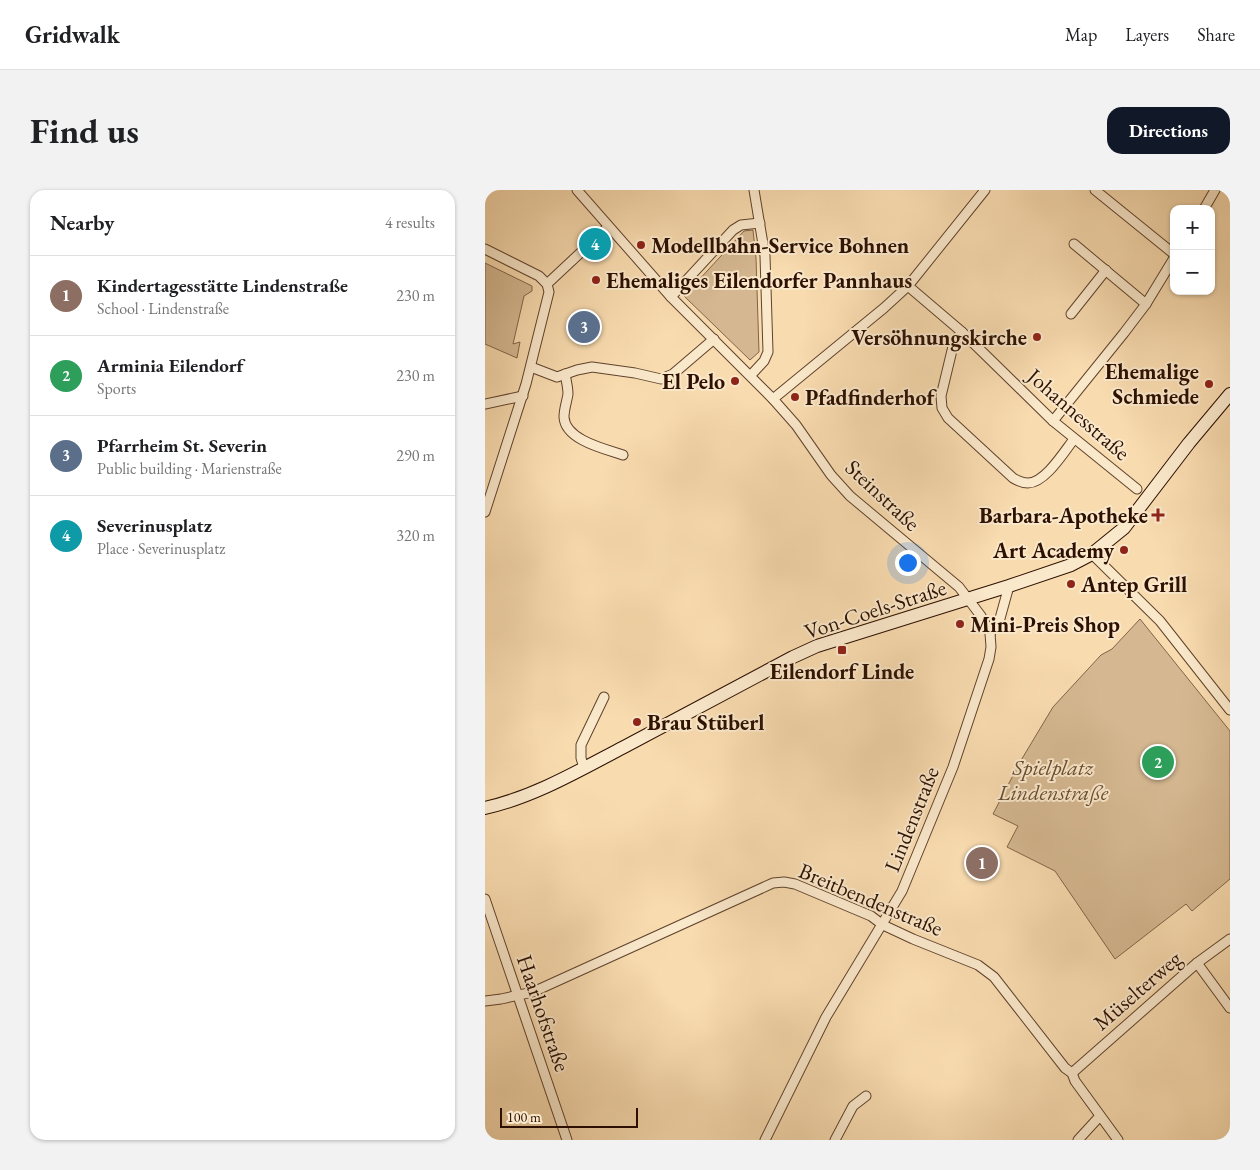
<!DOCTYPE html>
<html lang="en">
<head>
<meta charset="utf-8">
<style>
	:root { --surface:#fff; --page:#f2f2f2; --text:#202124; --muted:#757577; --line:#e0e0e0; --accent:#111827 }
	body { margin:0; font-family:"EB Garamond",serif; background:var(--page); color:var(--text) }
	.controls { position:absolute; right:15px; top:15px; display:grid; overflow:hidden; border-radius:10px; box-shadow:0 1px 4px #0004 }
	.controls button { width:45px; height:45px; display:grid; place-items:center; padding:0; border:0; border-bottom:1px solid var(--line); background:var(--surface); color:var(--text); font:25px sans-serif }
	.scale { position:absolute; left:15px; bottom:12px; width:138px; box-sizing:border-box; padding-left:5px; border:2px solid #2d1001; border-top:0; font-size:14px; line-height:18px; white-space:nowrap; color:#2d1001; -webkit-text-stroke:4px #fae8cb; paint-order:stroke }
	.you { position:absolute; left:422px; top:372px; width:18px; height:18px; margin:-12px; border:4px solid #fff; border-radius:50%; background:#1a73e8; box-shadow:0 0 0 8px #1a73e833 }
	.badge { display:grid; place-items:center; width:32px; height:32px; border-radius:50%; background:var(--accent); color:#fff; font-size:16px; font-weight:700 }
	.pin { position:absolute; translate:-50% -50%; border:2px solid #fff; box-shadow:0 1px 5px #0006 }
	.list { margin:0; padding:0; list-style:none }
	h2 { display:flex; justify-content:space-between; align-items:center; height:65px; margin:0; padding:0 20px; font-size:21px }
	h2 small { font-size:16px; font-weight:400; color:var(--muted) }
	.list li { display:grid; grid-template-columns:32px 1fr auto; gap:15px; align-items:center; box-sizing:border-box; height:80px; padding:0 20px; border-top:1px solid var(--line) }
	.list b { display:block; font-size:19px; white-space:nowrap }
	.list p { margin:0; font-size:16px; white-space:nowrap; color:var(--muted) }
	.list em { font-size:16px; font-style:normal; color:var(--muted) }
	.map { position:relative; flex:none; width:745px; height:950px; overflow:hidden; border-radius:15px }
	header { display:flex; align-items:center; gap:30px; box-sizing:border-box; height:70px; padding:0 25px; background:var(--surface); border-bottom:1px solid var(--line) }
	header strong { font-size:24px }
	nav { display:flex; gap:28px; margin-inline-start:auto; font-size:18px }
	.intro { display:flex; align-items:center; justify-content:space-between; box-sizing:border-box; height:120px; padding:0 30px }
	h1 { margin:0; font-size:35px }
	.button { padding:12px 22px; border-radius:15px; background:var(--accent); color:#fff; font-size:18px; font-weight:700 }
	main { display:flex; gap:30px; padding:0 30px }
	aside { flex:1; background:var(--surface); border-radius:15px; box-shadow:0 1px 4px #0004 }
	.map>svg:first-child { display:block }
	.green { fill:#d5b891; stroke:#816449 }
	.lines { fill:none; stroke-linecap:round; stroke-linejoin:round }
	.street-casing { stroke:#60432c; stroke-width:11 }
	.secondary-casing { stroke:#2d1001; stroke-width:14 }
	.street { stroke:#fae8cb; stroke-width:9 }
	.secondary { stroke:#fae8cb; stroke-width:12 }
	.poi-dot { fill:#8f2418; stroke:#fae8cb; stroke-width:2 }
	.labels { text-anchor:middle; stroke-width:4; stroke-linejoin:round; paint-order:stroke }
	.poi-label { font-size:22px; font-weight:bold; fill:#2d1001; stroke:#fae8cb; text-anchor:start }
	.street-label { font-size:22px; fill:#2d1001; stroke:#fae8cb }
	.park-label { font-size:22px; font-style:italic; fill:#684b33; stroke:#fae8cb }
</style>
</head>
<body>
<header>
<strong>Gridwalk</strong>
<nav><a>Map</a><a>Layers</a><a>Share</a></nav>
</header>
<div class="intro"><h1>Find us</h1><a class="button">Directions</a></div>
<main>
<aside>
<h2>Nearby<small>4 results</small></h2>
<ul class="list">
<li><span class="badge" style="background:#8d6e63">1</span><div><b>Kindertagesstätte Lindenstraße</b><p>School · Lindenstraße</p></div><em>230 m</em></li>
<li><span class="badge" style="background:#2e9e5b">2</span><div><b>Arminia Eilendorf</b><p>Sports</p></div><em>230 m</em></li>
<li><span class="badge" style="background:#5c6f8a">3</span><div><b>Pfarrheim St. Severin</b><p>Public building · Marienstraße</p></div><em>290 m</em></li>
<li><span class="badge" style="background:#0f9aa8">4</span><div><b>Severinusplatz</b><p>Place · Severinusplatz</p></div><em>320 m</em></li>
</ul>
</aside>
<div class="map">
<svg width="745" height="950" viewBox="0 0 745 950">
	<rect width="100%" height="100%" fill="#f8dbaf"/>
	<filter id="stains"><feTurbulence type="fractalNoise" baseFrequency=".004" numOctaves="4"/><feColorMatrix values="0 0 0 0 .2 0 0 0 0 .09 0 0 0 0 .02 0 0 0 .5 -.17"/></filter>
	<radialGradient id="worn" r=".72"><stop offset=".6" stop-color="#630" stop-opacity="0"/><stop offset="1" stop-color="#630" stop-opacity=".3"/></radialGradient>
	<g class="green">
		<polygon points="268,40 271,68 274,162 265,170 199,106 259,41"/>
		<polygon points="0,73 47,96 47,101 39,106 28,154 35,152 32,168 0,154"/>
		<polygon points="655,429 745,541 745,689 707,721 701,714 630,769 570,681 522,657 533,636 508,624 535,572 568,517 616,465 627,459"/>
	</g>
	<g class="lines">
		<g class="street-casing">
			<g id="street">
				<polyline points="92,0 186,107 288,209 311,235 346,285 365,306 474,397 496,426 505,443 506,457 504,469 468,577 417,701 341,827 280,950"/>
				<polyline points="610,0 689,64"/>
				<polyline points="719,19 730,0"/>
				<polyline points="589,54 661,114"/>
				<polyline points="0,59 54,86 62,94 64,102 41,194 0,322"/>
				<polyline points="62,94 123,37"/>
				<polyline points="423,96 477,142 568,231 652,299"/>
				<polyline points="186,107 248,40 256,35 275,33"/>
				<polyline points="586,124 621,80"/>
				<path d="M477,142L469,152L456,206L457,218L463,228L528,288C533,291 538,293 543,293C560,293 579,262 589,249"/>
				<polyline points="46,177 72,187 92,180 107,177 150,183 176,189 188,184 229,149"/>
				<path d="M80,184C81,190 83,197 83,204C82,211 79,219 79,227C80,250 120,259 138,265"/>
				<polyline points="266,185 279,171 283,162 280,66 269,0"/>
				<polyline points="288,209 399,118 423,96 500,0"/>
				<polyline points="0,214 38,206"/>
				<polyline points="568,231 639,143 661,114 689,68"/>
				<polyline points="607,364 675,431 745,520"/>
				<polyline points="505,443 514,432 524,396"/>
				<polyline points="99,578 96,568 96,555 119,507"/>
				<polyline points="0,709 82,950"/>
				<polyline points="712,773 745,818"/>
				<polyline points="0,811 16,809 48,802 288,693 299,692 310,694 386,726 398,735 428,749 493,775 509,787 580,878 587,883 590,891 633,950"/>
				<polyline points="587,883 712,773 745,749"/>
				<polyline points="350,950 368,916 381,906"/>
				<polyline points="593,950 615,926"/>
			</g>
		</g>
		<g class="secondary-casing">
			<path id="secondary" d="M0,618C49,607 95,580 139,557C196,527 252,497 308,467L332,456L524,396L586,375L607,364L639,338L704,253L745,204"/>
		</g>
		<use href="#street" class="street"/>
		<use href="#secondary" class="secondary"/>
	</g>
	<g class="poi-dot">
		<circle cx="156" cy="55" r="5"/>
		<circle cx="111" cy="90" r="5"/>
		<circle cx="552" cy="147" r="5"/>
		<circle cx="250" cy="191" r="5"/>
		<circle cx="724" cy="194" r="5"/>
		<circle cx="310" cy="207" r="5"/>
		<path d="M670.5 317.5h5v5h5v5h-5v5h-5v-5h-5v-5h5z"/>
		<circle cx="639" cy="360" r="5"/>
		<circle cx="586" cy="394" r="5"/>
		<circle cx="475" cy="434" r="5"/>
		<rect x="352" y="455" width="10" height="10" rx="2.5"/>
		<circle cx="152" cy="532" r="5"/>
	</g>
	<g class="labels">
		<g class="poi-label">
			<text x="166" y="63">Modellbahn-Service Bohnen</text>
			<text x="121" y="98">Ehemaliges Eilendorfer Pannhaus</text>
			<text x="542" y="155" text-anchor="end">Versöhnungskirche</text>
			<text x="714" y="189" text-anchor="end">Ehemalige<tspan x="714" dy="25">Schmiede</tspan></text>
			<text x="240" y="199" text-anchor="end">El Pelo</text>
			<text x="320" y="215">Pfadfinderhof</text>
			<text x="663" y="333" text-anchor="end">Barbara-Apotheke</text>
			<text x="629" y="368" text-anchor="end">Art Academy</text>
			<text x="596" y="402">Antep Grill</text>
			<text x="485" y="442">Mini-Preis Shop</text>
			<text x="357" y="489" text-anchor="middle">Eilendorf Linde</text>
			<text x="162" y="540">Brau Stüberl</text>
		</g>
		<g class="street-label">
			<text transform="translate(594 224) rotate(41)" y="8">Johannesstraße</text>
			<text transform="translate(398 305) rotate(43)" y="8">Steinstraße</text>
			<text transform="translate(390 419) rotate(-18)" y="8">Von-Coels-Straße</text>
			<text transform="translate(426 629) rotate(-68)" y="8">Lindenstraße</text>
			<text transform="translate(386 709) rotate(23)" y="8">Breitbendenstraße</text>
			<text transform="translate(652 800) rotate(-41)" y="8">Müselterweg</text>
			<text transform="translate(59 823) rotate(71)" y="8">Haarhofstraße</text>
		</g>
		<g class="park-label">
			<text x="568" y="585">Spielplatz<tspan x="568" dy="25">Lindenstraße</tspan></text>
		</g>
	</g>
	<rect width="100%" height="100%" filter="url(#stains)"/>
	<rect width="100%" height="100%" fill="url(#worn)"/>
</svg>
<div class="controls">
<button>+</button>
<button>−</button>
</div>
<div class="scale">100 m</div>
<div class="you"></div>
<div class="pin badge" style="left:497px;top:673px;background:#8d6e63">1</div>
<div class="pin badge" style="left:673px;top:572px;background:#2e9e5b">2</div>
<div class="pin badge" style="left:99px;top:137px;background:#5c6f8a">3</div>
<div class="pin badge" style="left:110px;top:54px;background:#0f9aa8">4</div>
</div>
</main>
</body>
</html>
